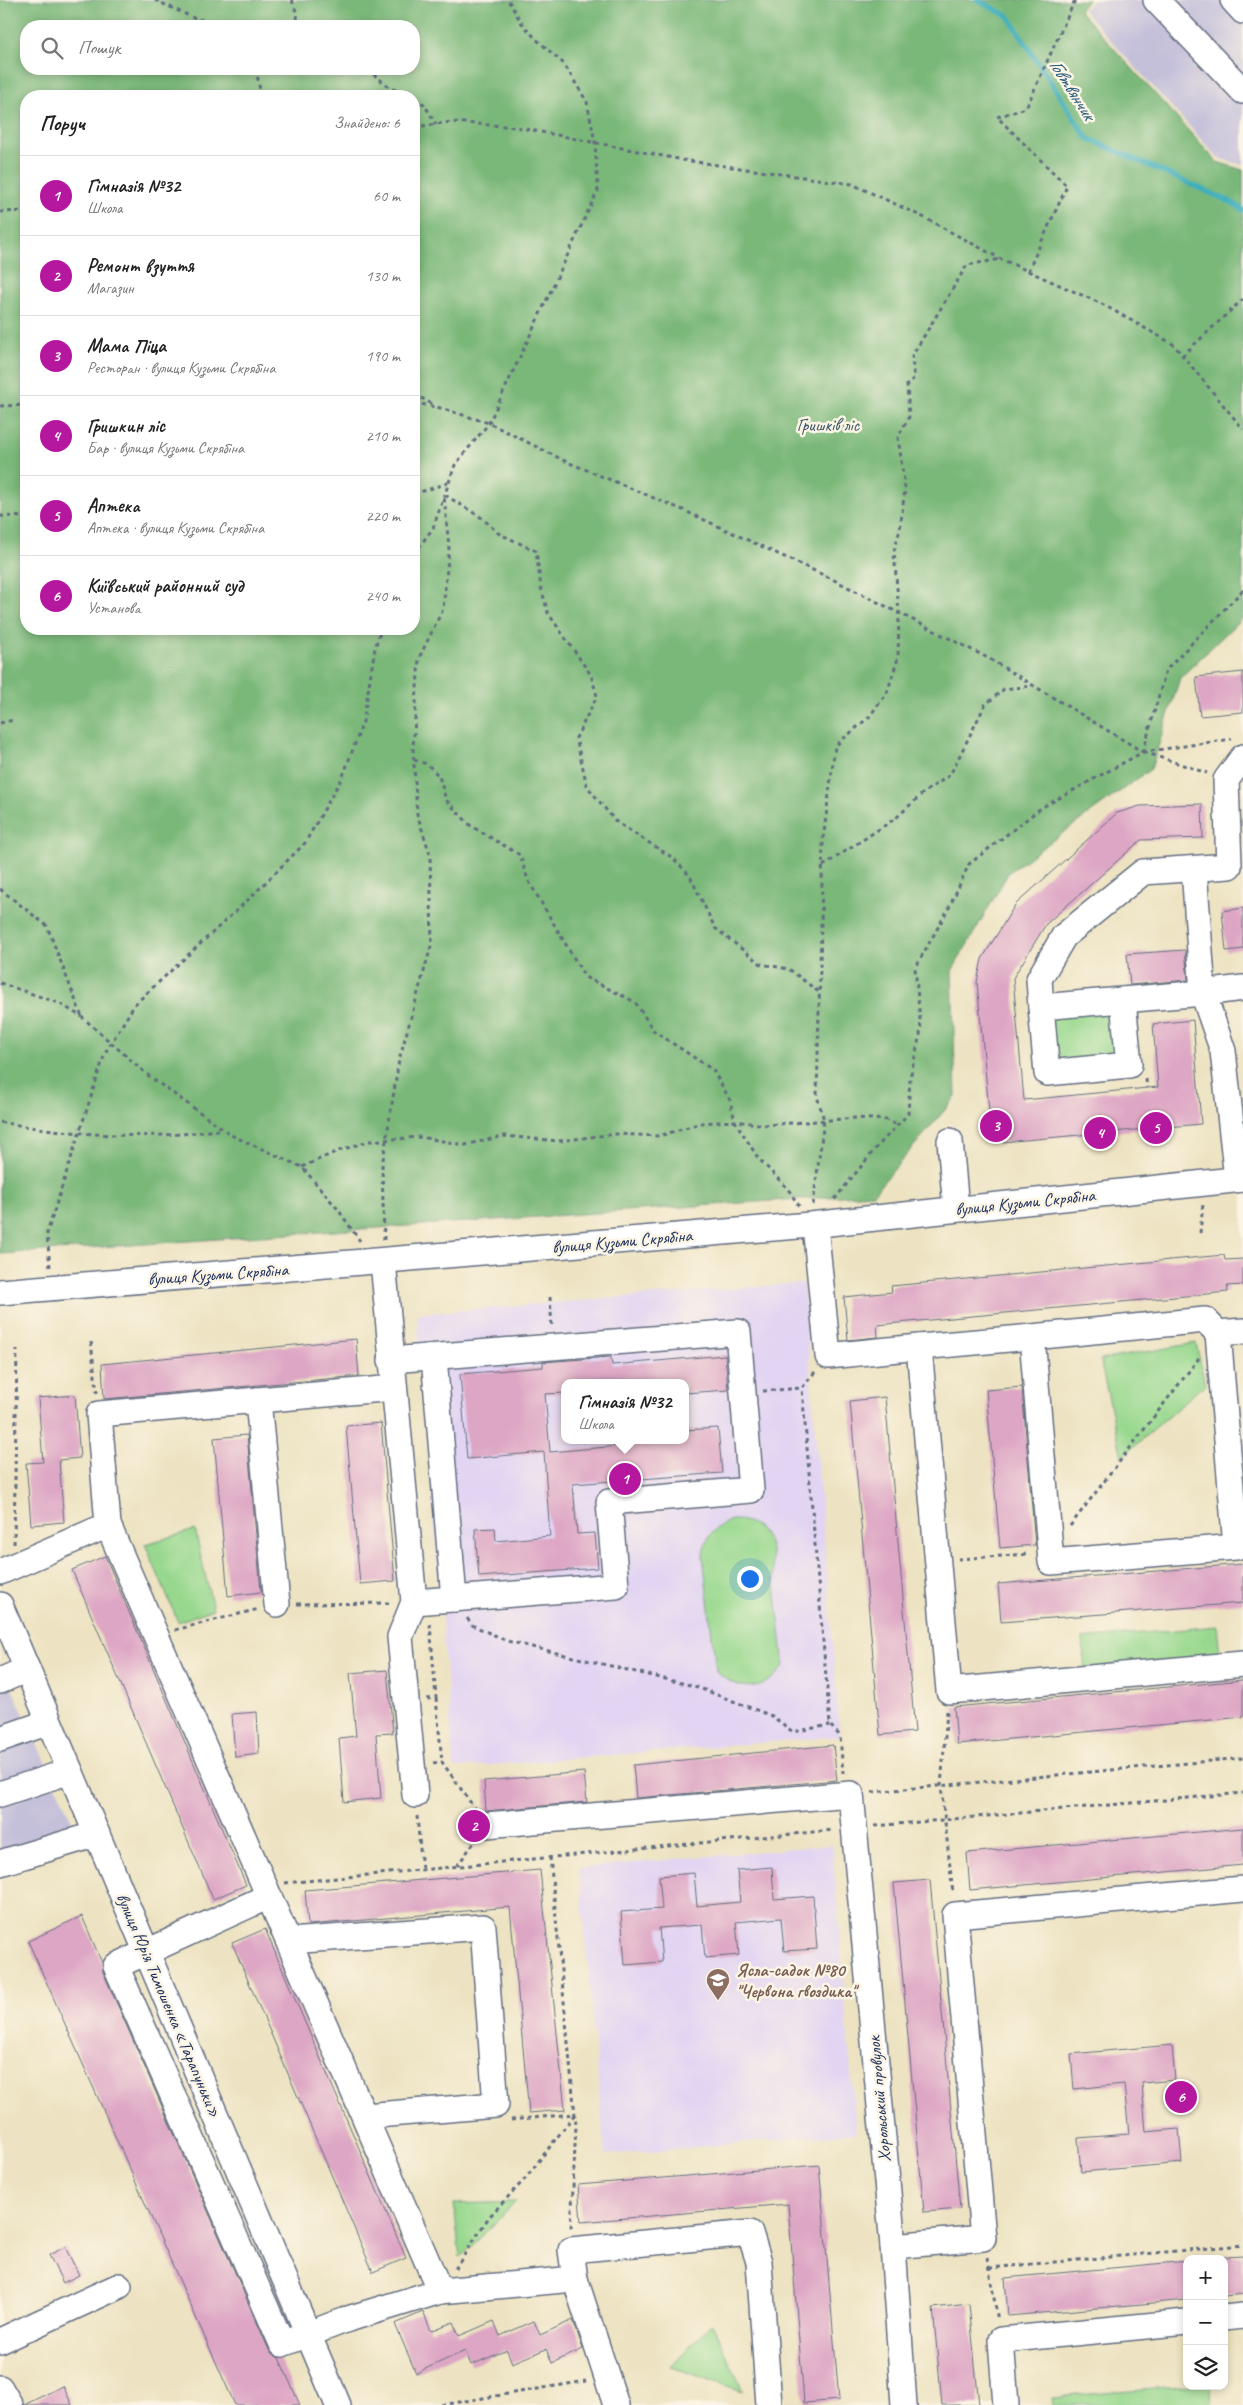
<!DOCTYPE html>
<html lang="uk">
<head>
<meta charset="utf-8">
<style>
	:root { --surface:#fff; --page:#f2f2f2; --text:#222; --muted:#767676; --line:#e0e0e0; --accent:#b5179e }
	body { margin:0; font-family:Caveat,sans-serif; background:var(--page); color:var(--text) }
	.controls { position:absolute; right:15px; bottom:15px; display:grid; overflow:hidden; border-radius:10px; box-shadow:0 2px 8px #0003 }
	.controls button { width:45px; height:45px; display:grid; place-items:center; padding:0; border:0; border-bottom:1px solid var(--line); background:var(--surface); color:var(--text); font:25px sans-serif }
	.you { position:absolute; left:749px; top:1578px; width:18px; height:18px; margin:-12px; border:4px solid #fff; border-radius:50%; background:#1a73e8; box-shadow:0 0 0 8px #1a73e833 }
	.badge { display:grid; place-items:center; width:32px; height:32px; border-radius:50%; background:var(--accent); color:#fff; font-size:16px; font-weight:700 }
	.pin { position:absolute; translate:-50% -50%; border:2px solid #fff; box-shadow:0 1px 5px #0006 }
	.popup { position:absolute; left:561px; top:1379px; width:128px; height:65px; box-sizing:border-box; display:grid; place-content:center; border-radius:10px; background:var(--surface); filter:drop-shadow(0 1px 4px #0005); font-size:16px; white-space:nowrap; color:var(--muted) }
	.popup b { font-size:19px; color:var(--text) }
	.popup::after { content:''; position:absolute; left:50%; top:100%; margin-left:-10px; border:10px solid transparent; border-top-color:var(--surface) }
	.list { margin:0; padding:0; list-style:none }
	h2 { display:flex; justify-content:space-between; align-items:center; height:65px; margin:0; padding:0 20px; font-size:21px }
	h2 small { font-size:16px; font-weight:400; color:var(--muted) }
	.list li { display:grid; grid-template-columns:32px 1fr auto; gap:15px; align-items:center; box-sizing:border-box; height:80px; padding:0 20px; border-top:1px solid var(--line) }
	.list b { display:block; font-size:19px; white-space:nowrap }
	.list p { margin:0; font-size:16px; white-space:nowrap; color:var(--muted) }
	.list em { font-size:16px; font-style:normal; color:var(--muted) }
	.icon { flex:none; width:28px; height:28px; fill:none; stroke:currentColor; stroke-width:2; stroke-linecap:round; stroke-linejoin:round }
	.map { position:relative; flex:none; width:1243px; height:2405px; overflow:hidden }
	.search { position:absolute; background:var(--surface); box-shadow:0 2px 8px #0003; left:20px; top:20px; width:400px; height:55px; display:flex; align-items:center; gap:12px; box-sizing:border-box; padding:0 18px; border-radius:20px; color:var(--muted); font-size:19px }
	.panel { position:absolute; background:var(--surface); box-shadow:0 2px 8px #0003; left:20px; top:90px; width:400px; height:545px; border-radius:20px }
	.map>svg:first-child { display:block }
	.built { fill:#e2d4f3; fill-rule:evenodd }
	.industrial { fill:#c5c0da }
	.green { fill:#98d88e; stroke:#5a8476 }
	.forest { fill:#7ab879; stroke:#4a746c; fill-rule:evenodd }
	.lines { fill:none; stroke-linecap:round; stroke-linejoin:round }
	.stream { stroke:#40afbb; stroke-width:5.5 }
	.building { fill:#dda6c4 }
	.minor-casing { stroke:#646e81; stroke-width:28 }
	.path { stroke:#646e81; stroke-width:3; stroke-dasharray:4 4; stroke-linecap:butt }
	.minor { stroke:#fff; stroke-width:25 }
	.labels { text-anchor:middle; stroke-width:5; stroke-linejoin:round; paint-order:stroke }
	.park-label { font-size:18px; fill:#3a596a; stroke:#fcf5e5 }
	.street-label { font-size:18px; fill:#1b2f5e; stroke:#fcf5e5 }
	.education-label { font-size:18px; font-weight:bold; fill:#785e54; stroke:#fcf5e5; text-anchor:start }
	.water-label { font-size:19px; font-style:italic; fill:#285c7f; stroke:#fcf5e5 }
</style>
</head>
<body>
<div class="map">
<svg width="1243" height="2405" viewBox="0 0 1243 2405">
	<rect width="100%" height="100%" fill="#fcf5e5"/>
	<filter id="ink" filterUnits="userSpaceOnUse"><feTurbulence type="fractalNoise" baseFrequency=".02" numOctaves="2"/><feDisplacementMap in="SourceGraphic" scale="10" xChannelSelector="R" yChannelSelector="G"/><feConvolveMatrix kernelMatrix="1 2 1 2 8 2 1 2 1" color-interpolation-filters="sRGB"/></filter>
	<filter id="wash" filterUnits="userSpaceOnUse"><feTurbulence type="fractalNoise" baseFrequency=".0096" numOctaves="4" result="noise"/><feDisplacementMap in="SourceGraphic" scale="20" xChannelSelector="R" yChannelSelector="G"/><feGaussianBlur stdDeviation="1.12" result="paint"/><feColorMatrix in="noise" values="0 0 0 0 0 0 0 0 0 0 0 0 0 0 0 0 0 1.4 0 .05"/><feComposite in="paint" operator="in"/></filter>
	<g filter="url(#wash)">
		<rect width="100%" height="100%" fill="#ede3c2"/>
		<g class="built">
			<path d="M803,1283L840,1736L454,1768L417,1314ZM565,1383H685V1440H565Z"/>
			<polygon points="832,1845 856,2133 605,2155 579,1868"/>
		</g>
		<g class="industrial">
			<polygon points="1093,0 1243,0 1243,165 1218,158 1083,10"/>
			<polygon points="0,1662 80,1839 0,1866"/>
		</g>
		<g class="green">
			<polygon points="1121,1002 1127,1063 1049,1071 1043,1010"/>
			<polygon points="1196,1343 1205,1384 1122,1457 1100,1360"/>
			<path d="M731,1520C752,1519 766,1530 771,1550L784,1666C766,1692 737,1693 716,1671L703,1555C705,1537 714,1527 731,1520Z"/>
			<polygon points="195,1530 213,1609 178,1622 145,1544"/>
			<polygon points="1217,1626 1220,1656 1085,1669 1082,1639"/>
			<polygon points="516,2202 460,2258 454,2204"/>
			<polygon points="712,2323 743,2391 671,2367"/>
			<polygon points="1193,2386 1210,2386 1211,2405 1053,2405 1052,2397"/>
		</g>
		<path class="forest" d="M0,0H1089L1079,10L1217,162L1243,170V617L1180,678L1151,769L1009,872L952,971L956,1097L873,1194L0,1254ZM26,26H414V69H26ZM26,96H414V629H26Z"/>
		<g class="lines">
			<polyline class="stream" points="977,0 1008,16 1087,138 1233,203 1243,210"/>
		</g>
		<g id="blocks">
			<g class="building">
				<polygon points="1243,672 1243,712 1200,716 1196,677"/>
				<polygon points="1202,804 1203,838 1141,840 1046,924 1013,978 1024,1100 1158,1087 1153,1024 1193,1020 1201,1124 992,1143 977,982 982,959 1015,905 1117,813 1140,806"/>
				<polygon points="1243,908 1243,949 1226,951 1222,911"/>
				<polygon points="1185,950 1188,980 1130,985 1127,954"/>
				<polygon points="1224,1255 1225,1260 1243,1259 1243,1285 1227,1286 1228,1292 877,1325 878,1337 848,1340 844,1297 892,1292 891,1286"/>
				<polygon points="356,1339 359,1376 104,1399 102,1364"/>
				<polygon points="725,1355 728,1390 685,1393 685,1383 565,1383 565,1393 545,1394 550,1452 618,1446 618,1440 685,1440 685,1430 718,1428 722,1473 573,1484 577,1534 595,1533 598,1568 479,1577 475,1529 495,1528 496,1541 550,1536 544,1452 467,1459 460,1374 543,1367 543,1362 611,1357 612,1365"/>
				<polygon points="1022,1387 1035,1545 1000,1548 986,1390"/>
				<polygon points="75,1395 80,1458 59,1460 64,1522 31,1525 26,1463 43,1462 38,1398"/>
				<polygon points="885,1397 915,1732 880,1735 850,1401"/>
				<polygon points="381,1423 395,1581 360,1584 346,1426"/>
				<polygon points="247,1435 261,1592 228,1596 214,1438"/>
				<polygon points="105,1556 246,1885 213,1899 72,1570"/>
				<polygon points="1243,1564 1243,1603 1001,1622 998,1584"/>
				<polygon points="387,1670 393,1733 376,1734 381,1798 344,1802 339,1738 356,1736 350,1673"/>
				<polygon points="1243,1680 1243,1717 957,1744 954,1707"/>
				<polygon points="257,1712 259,1754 235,1757 232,1714"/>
				<polygon points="833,1745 837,1780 636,1798 633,1765"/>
				<polygon points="584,1772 587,1802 486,1811 484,1781"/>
				<polygon points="1243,1828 1243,1865 970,1890 967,1853"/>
				<polygon points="772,1867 774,1899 813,1896 817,1949 784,1951 781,1918 736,1922 739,1955 705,1958 702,1925 659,1928 662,1962 625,1965 621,1912 662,1909 659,1876 694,1873 697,1906 740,1902 737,1870"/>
				<polygon points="540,1870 565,2110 529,2113 510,1907 308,1925 305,1890"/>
				<polygon points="930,1880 960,2209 924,2212 894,1883"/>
				<polygon points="82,1916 102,1963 103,1972 269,2350 279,2358 300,2405 235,2405 28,1941"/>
				<polygon points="265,1929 406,2258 373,2272 232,1943"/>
				<polygon points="1172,2045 1175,2080 1142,2083 1146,2132 1179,2129 1182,2163 1081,2172 1078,2138 1129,2134 1124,2084 1074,2089 1071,2054"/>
				<polygon points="819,2165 839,2400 804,2403 788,2204 581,2222 578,2185"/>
				<polygon points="65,2247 79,2275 63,2283 49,2255"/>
				<polygon points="1243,2256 1243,2294 1224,2296 1224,2257"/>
				<polygon points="1187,2261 1187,2300 1008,2316 1005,2278"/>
				<polygon points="969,2304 979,2405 942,2405 933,2308"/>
				<polygon points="423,2312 431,2331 453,2322 459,2336 494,2321 500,2336 534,2321 540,2335 573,2320 583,2349 552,2363 546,2349 512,2363 507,2350 471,2365 465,2351 416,2373 395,2324"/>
				<polygon points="63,2386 72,2405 24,2405"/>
			</g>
		</g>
	</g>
	<g filter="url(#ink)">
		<use href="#blocks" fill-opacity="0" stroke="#646e81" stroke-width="1"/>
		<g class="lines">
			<g class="minor-casing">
				<g id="minor">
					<polyline points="1156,0 1243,91"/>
					<polyline points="1233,0 1243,11"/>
					<polyline points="1194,869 1203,993 1243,988"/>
					<polyline points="1041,1007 1047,1073 1129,1065 1123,1000"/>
					<polyline points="950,1141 956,1209"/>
					<polyline points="1237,1179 1223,1051 1203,993 1041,1007 1039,979 1064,936 1143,872 1229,866 1226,780 1243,757"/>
					<polyline points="815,1225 828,1356 919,1347 949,1691 1243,1664"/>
					<polyline points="383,1261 414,1602 400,1637 415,1795"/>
					<polyline points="0,1292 810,1225 1243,1179"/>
					<polyline points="1032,1337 1205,1320 1218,1333 1243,1331"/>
					<polyline points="919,1347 1032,1337 1051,1562 1236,1547 1218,1333"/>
					<polyline points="434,1357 454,1599"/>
					<polyline points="391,1360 738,1332 751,1490 609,1502 616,1586 414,1602"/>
					<polyline points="108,1525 440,2291 348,2319 282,2344 116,1966 269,1896"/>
					<polyline points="0,1572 108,1525 99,1414 258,1400"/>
					<polyline points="277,1604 258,1400 394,1388"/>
					<polyline points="0,1605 338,2405"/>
					<polyline points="0,1681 27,1669"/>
					<polyline points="0,1739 49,1722"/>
					<polyline points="0,1794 70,1771"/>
					<polyline points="486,1825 851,1794 893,2246 904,2405"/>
					<polyline points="0,1863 97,1834"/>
					<polyline points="289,1941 483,1927 496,2105 365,2116"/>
					<polyline points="893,2246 983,2238 955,1915 1243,1889"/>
					<polyline points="575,2279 616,2405"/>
					<polyline points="440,2291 575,2279 571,2250 750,2233 759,2262 769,2405"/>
					<polyline points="1224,2318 1243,2316"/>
					<polyline points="0,2341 119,2286"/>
					<polyline points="0,2388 10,2405"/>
					<polyline points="1006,2405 1001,2340 1187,2322"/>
				</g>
			</g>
			<g class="path">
				<polyline points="155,0 196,19 218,22 223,26"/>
				<polyline points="292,0 297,14 298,26"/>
				<polyline points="256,69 261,96"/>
				<polyline points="367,69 389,87 409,96"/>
				<polyline points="414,99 424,104 436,124"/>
				<polyline points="414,127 452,122 516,127 683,160 852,184 923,217 1001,259 1102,304 1173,344 1243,429"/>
				<polyline points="0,212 26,211"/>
				<polyline points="1028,271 1067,186 997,117 1026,108 1075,0"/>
				<polyline points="1182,356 1243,299"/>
				<polyline points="414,394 434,405"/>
				<polyline points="414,403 437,407 489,423 565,461 683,510 832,579 988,658 1143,752 1041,808 969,864 949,908 915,968 921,1030 910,1078 908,1114 876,1148 834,1200"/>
				<polyline points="0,406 26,405"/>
				<polyline points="414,494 448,483"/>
				<polyline points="445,495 482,518 498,533 536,551 541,587 548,613 591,675 597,696 576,738 587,786 615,821 673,858 690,876 715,928 761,964 789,969 820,993"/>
				<polyline points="0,516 26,517"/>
				<polyline points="414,554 433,528 455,465 489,423 598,190 595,142 587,102 564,64 535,38 521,22 508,0"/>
				<polyline points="0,723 14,720"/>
				<polyline points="1143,752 1166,670 1243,590"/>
				<polyline points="1143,752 1232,739"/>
				<polyline points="1144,752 1207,773"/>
				<polyline points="414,760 427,764 439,776 446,800 471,826 520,855 528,880 585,977 635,1002 654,1031 713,1070 730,1100 735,1121 758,1158 788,1189 799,1206"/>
				<polyline points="823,866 896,818 922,794 950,775 985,705 1004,689 1032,686"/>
				<polyline points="0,889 47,926 82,1017"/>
				<polyline points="0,983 59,1003 82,1017 150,1077 233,1136 302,1167 337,1208 360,1241"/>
				<polyline points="1146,1079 1147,1088"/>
				<path d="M0,1122C72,1135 151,1141 223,1129"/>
				<polyline points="302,1167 338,1151 369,1141 420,1137 465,1145 504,1136 558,1141 616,1134 659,1136 701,1123 735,1121 766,1125 856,1118 886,1120 897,1125"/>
				<polyline points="813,1205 824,1120 817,1096 823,840 835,746 869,717 887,693 898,658 899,613 894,551 900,529 905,489 898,437 909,417 907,385 914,378 912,356 967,265 1001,259"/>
				<polyline points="1200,1233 1203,1204"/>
				<polyline points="384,1240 382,1166 399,1060 432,943 430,854 417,814 413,748 419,658 443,609 449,548 444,495"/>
				<polyline points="50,1267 47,1233 105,1053 135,1004 250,898 305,843 343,776 363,722 375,648 381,629"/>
				<polyline points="550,1297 552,1328"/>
				<polyline points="91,1342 97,1393"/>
				<polyline points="815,1372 802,1388 830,1725 840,1736 843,1773"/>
				<polyline points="763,1391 802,1388"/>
				<polyline points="1070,1526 1199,1358"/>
				<polyline points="14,1544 17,1349"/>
				<polyline points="958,1559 1029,1554"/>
				<polyline points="297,1604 391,1603"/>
				<polyline points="467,1618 472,1625 507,1641 694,1686 772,1716 793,1732 830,1725"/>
				<polyline points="175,1630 259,1609"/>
				<polyline points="436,1698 442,1762"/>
				<polyline points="427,1699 436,1698 430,1624"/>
				<polyline points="947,1711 941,1786 953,1894"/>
				<polyline points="433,1763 442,1762 475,1809"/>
				<polyline points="872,1792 1243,1758"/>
				<polyline points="417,1816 422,1870"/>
				<polyline points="875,1826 1243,1793"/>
				<polyline points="550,1857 576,2125 571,2230"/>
				<polyline points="457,1866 475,1841"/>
				<polyline points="285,1883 834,1830"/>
				<polyline points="511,2120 574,2114"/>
				<polyline points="987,2258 998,2321"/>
				<polyline points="989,2268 1243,2245"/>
				<polyline points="455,2269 489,2217 525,2179 575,2114"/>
				<polyline points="441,2405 586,2381"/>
			</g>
			<use href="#minor" class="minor"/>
		</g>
	</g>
	<defs>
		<g id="school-pin" transform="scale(1.25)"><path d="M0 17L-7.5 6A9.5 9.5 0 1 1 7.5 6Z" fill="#8d6e63" stroke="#fcf5e5"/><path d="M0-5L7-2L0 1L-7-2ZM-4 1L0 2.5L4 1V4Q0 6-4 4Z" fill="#fff"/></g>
	</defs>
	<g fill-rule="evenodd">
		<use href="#school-pin" x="718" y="1980"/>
	</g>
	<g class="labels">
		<g class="park-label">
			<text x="828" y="431">Гришків ліс</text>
		</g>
		<g class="street-label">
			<text transform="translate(1025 1202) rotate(-6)" y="6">вулиця Кузьми Скрябіна</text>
			<text transform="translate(622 1241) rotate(-5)" y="6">вулиця Кузьми Скрябіна</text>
			<text transform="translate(218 1274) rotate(-4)" y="6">вулиця Кузьми Скрябіна</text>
			<text transform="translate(169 2005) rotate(67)" y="6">вулиця Юрія Тимошенка «Тарапуньки»</text>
			<text transform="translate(879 2099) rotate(-95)" y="6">Хорольський провулок</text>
		</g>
		<g class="education-label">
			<text x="736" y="1976">Ясла-садок №80<tspan x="736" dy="21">"Червона гвоздика"</tspan></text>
		</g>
		<g class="water-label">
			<text transform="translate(1073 89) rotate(57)" y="7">Говтвянчик</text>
		</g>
	</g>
</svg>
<div class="controls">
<button>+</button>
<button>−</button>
<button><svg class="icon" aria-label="layers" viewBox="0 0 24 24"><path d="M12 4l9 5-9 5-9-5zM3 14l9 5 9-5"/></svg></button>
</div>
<div class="you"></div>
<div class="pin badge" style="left:625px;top:1479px">1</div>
<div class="popup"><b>Гімназія №32</b>Школа</div>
<div class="pin badge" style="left:474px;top:1826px">2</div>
<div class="pin badge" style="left:996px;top:1126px">3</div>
<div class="pin badge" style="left:1100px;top:1133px">4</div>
<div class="pin badge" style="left:1156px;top:1128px">5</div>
<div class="pin badge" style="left:1181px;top:2097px">6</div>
<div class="search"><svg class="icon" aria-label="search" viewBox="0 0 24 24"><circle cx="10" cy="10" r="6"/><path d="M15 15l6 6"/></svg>Пошук</div>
<section class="panel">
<h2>Поруч<small>Знайдено: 6</small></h2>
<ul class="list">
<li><span class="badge">1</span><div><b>Гімназія №32</b><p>Школа</p></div><em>60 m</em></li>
<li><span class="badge">2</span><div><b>Ремонт взуття</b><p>Магазин</p></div><em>130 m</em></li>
<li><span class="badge">3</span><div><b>Мама Піца</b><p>Ресторан · вулиця Кузьми Скрябіна</p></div><em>190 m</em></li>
<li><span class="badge">4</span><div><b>Гришкин ліс</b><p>Бар · вулиця Кузьми Скрябіна</p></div><em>210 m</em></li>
<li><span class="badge">5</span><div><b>Аптека</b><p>Аптека · вулиця Кузьми Скрябіна</p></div><em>220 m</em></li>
<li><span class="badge">6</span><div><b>Київський районний суд</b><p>Установа</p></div><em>240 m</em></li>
</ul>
</section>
</div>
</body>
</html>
